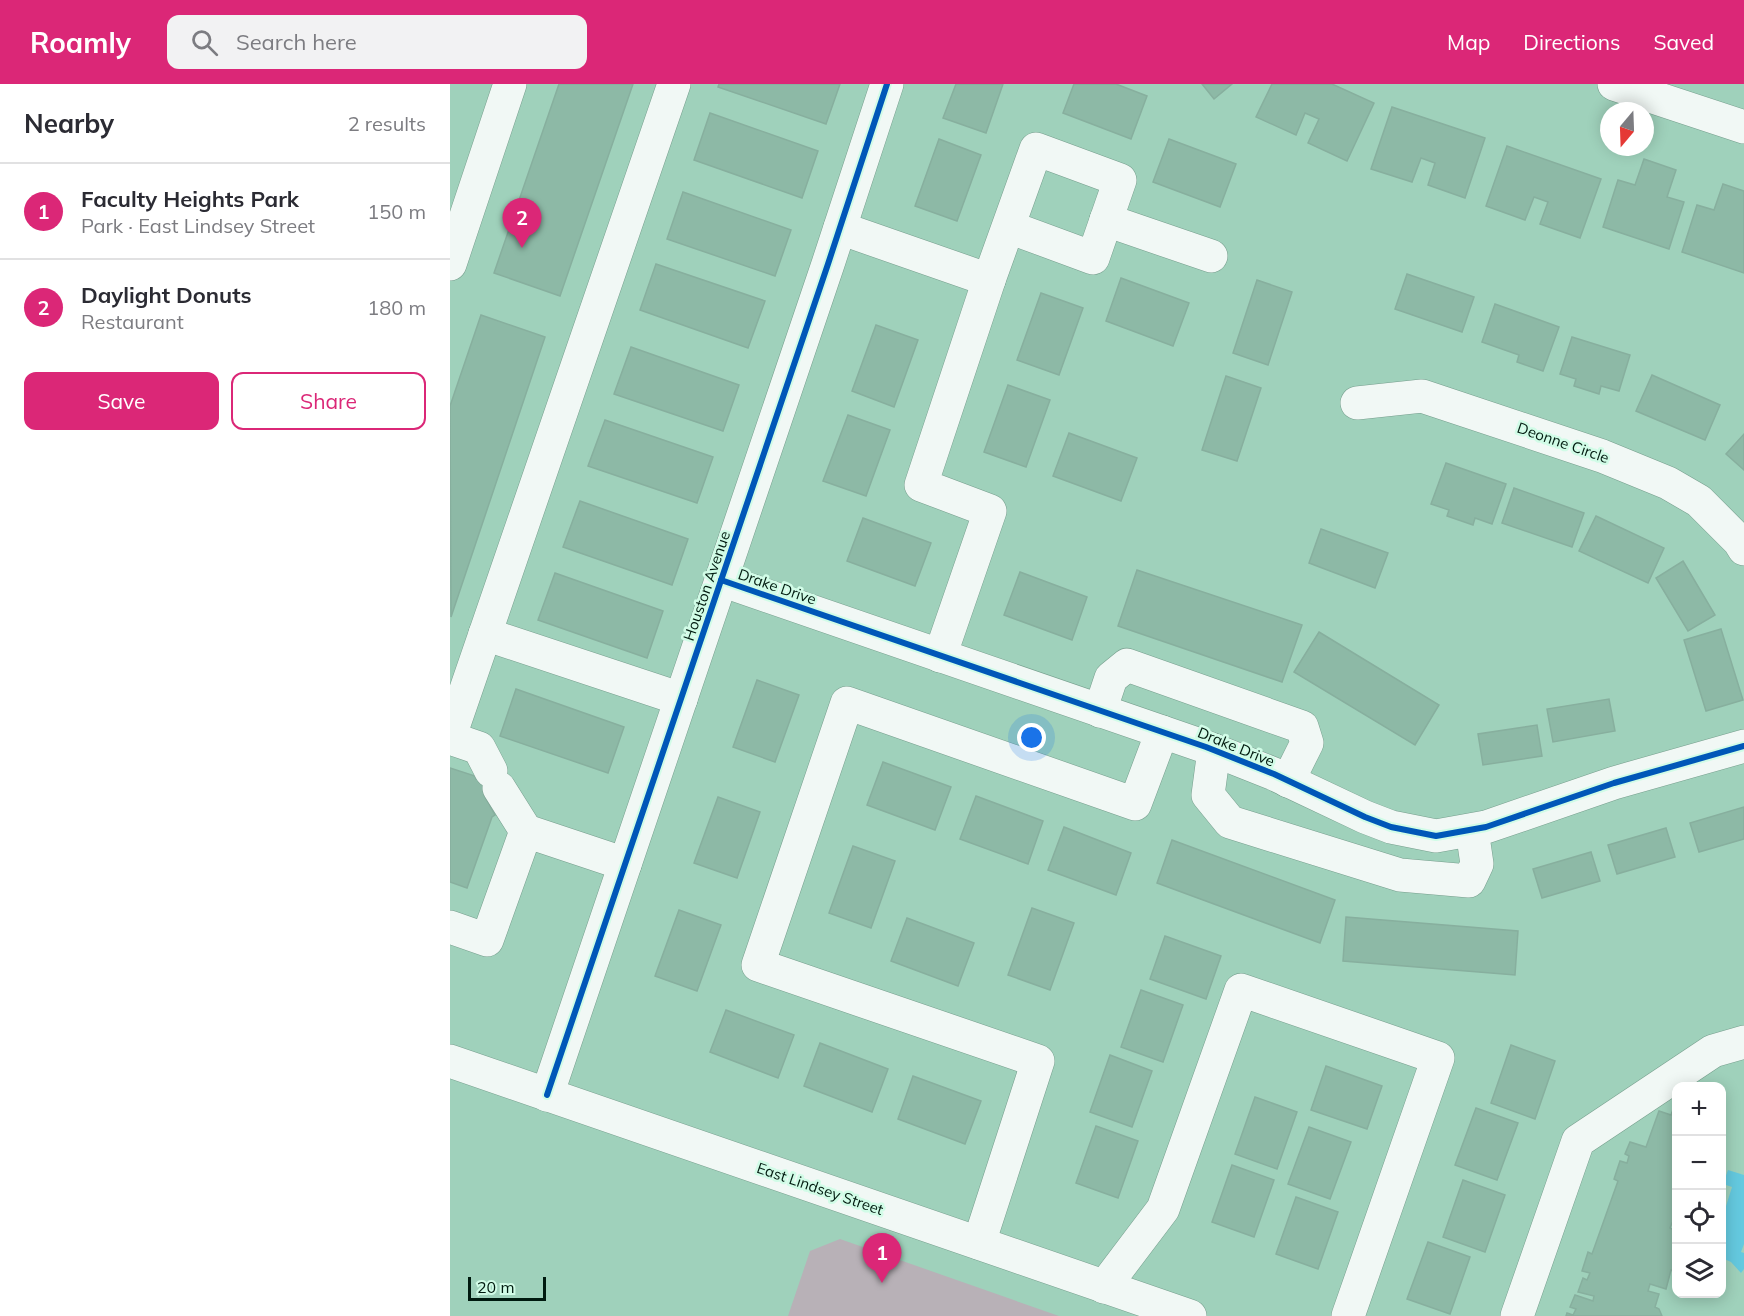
<!DOCTYPE html>
<html lang="en">
<head>
<meta charset="utf-8">
<style>
	:root { --surface:#fff; --page:#f2f2f3; --text:#2b2b33; --muted:#7c7c81; --line:#e1e1e2; --accent:#db2777 }
	body { margin:0; font-family:Mulish,sans-serif; background:var(--page); color:var(--text) }
	.controls { position:absolute; right:18px; bottom:18px; display:grid; overflow:hidden; border-radius:12px; box-shadow:0 3px 15px #0003 }
	.controls button { width:54px; height:54px; display:grid; place-items:center; padding:0; border:0; border-bottom:2px solid var(--line); background:var(--surface); color:var(--text); font:30px sans-serif }
	.compass { position:absolute; left:1150px; top:18px; width:54px; height:54px; border-radius:50%; background:var(--surface); box-shadow:0 3px 15px #0003; rotate:199deg }
	.scale { position:absolute; left:18px; bottom:15px; width:78px; box-sizing:border-box; padding-left:6px; border:3px solid #001a0f; border-top:0; font-size:16px; line-height:21px; white-space:nowrap; color:#001a0f; -webkit-text-stroke:4px #d1fce7; paint-order:stroke }
	.you { position:absolute; left:582px; top:654px; width:21px; height:21px; margin:-15px; border:4px solid #fff; border-radius:50%; background:#1a73e8; box-shadow:0 0 0 9px #1a73e833 }
	.badge { display:grid; place-items:center; width:39px; height:39px; border-radius:50%; background:var(--accent); color:#fff; font-size:20px; font-weight:700 }
	.pin { position:absolute; translate:-50% -50px; filter:drop-shadow(0 2px 3px #0008) }
	.pin::after { content:''; position:absolute; top:32px; width:21px; height:18px; background:inherit; clip-path:polygon(0 0,100% 0,50% 100%) }
	.list { margin:0; padding:0; list-style:none }
	h2 { display:flex; justify-content:space-between; align-items:center; height:78px; margin:0; padding:0 24px; font-size:26px }
	h2 small { font-size:20px; font-weight:400; color:var(--muted) }
	.list li { display:grid; grid-template-columns:39px 1fr auto; gap:18px; align-items:center; box-sizing:border-box; height:96px; padding:0 24px; border-top:2px solid var(--line) }
	.list b { display:block; font-size:22px; white-space:nowrap }
	.list p { margin:0; font-size:20px; white-space:nowrap; color:var(--muted) }
	.list em { font-size:20px; font-style:normal; color:var(--muted) }
	.actions { display:flex; gap:12px; padding:18px 24px }
	.actions a { flex:1; padding:14px 0; border:2px solid var(--accent); border-radius:12px; text-align:center; font-size:21px; color:var(--accent) }
	.actions .main { background:var(--accent); color:#fff }
	.icon { flex:none; width:33px; height:33px; fill:none; stroke:currentColor; stroke-width:2; stroke-linecap:round; stroke-linejoin:round }
	.map { position:relative; flex:none; width:1294px; height:1232px; overflow:hidden }
	header { display:flex; align-items:center; gap:36px; box-sizing:border-box; height:84px; padding:0 30px; background:var(--accent); color:#fff }
	header strong { font-size:28px }
	nav { display:flex; gap:33px; margin-inline-start:auto; font-size:21px }
	.search { width:420px; height:54px; background:var(--page); display:flex; align-items:center; gap:15px; box-sizing:border-box; padding:0 21px; border-radius:12px; color:var(--muted); font-size:22px }
	main { display:flex }
	aside { flex:1; background:var(--surface) }
	.map>svg:first-child { display:block }
	.green { fill:#b8b1b7 }
	.water { fill:#64c9df }
	.building { fill:#8db9a6; stroke:#87af9e; stroke-width:1.5 }
	.lines { fill:none; stroke-linecap:round; stroke-linejoin:round }
	.minor-casing { stroke:#769e8d; stroke-width:34 }
	.major-casing { stroke:#769e8d; stroke-width:34 }
	.minor { stroke:#f1f8f5; stroke-width:33 }
	.major { stroke:#f1f8f5; stroke-width:33 }
	.cycleway-casing { stroke:#d1fce7; stroke-width:10 }
	.cycleway { stroke:#0057b8; stroke-width:6 }
	.labels { text-anchor:middle; stroke-width:5; stroke-linejoin:round; paint-order:stroke }
	.street-label { font-size:15px; fill:#001a0f; stroke:#d1fce7 }
</style>
</head>
<body>
<header>
<strong>Roamly</strong>
<div class="search"><svg class="icon" aria-label="search" viewBox="0 0 24 24"><circle cx="10" cy="10" r="6"/><path d="M15 15l6 6"/></svg>Search here</div>
<nav><a>Map</a><a>Directions</a><a>Saved</a></nav>
</header>
<main>
<aside>
<h2>Nearby<small>2 results</small></h2>
<ul class="list">
<li><span class="badge">1</span><div><b>Faculty Heights Park</b><p>Park · East Lindsey Street</p></div><em>150 m</em></li>
<li><span class="badge">2</span><div><b>Daylight Donuts</b><p>Restaurant</p></div><em>180 m</em></li>
</ul>
<div class="actions"><a class="main">Save</a><a>Share</a></div>
</aside>
<div class="map">
<svg width="1294" height="1232" viewBox="0 0 1294 1232">
	<rect width="100%" height="100%" fill="#9fd1bb"/>
	<polygon class="green" points="390,1155 609,1232 338,1232 360,1167"/>
	<polygon class="water" points="1278,1086 1294,1091 1294,1160 1291,1168 1294,1169 1294,1185 1291,1189 1281,1178 1272,1174 1272,1135 1282,1103 1273,1100"/>
	<g class="building">
		<polygon points="109,0 183,0 110,212 44,189"/>
		<polygon points="269,0 390,0 376,40 268,3"/>
		<polygon points="506,0 553,0 536,49 493,34"/>
		<polygon points="624,0 666,0 697,12 681,55 613,29"/>
		<polygon points="752,0 782,0 764,15"/>
		<polygon points="822,0 882,0 924,19 897,77 858,59 869,35 855,29 846,51 806,33"/>
		<polygon points="942,23 1035,54 1015,114 978,101 985,79 971,74 962,98 921,85"/>
		<polygon points="260,29 368,67 352,114 244,76"/>
		<polygon points="489,55 531,71 507,137 465,122"/>
		<polygon points="719,55 786,80 770,123 703,98"/>
		<polygon points="1057,62 1151,95 1130,154 1090,140 1098,118 1084,113 1075,136 1036,122"/>
		<polygon points="1194,75 1226,86 1217,113 1234,118 1219,165 1153,143 1168,96 1185,101"/>
		<polygon points="1273,100 1294,107 1294,189 1232,168 1247,121 1264,126"/>
		<polygon points="233,108 341,146 325,192 217,155"/>
		<polygon points="206,180 315,217 298,264 190,226"/>
		<polygon points="957,190 1024,213 1012,248 945,225"/>
		<polygon points="671,194 739,219 723,262 656,237"/>
		<polygon points="807,196 842,208 818,281 783,269"/>
		<polygon points="591,209 633,224 609,291 567,276"/>
		<polygon points="1045,220 1109,243 1093,287 1067,278 1069,271 1032,258"/>
		<polygon points="31,231 95,253 1,533 0,322"/>
		<polygon points="426,241 468,256 444,323 402,307"/>
		<polygon points="1122,253 1180,271 1169,307 1151,302 1149,310 1124,302 1126,295 1110,290"/>
		<polygon points="181,263 289,301 273,347 164,310"/>
		<polygon points="1202,291 1270,321 1255,356 1186,327"/>
		<polygon points="776,292 811,304 787,377 752,366"/>
		<polygon points="558,301 600,316 576,383 534,368"/>
		<polygon points="398,331 440,346 416,412 373,397"/>
		<polygon points="155,336 263,373 247,419 138,382"/>
		<polygon points="619,349 687,374 671,417 603,392"/>
		<polygon points="1294,350 1294,386 1276,370"/>
		<polygon points="996,379 1056,400 1042,440 1025,434 1023,441 997,432 999,426 981,420"/>
		<polygon points="1064,404 1134,429 1122,463 1052,439"/>
		<polygon points="130,417 238,455 222,501 113,463"/>
		<polygon points="1146,432 1214,464 1198,499 1129,467"/>
		<polygon points="413,434 481,459 465,502 397,477"/>
		<polygon points="871,445 938,469 925,504 859,479"/>
		<polygon points="1233,477 1265,531 1238,547 1206,494"/>
		<polygon points="687,486 852,541 832,598 668,542"/>
		<polygon points="570,488 637,513 622,556 554,531"/>
		<polygon points="105,489 213,527 197,574 88,536"/>
		<polygon points="1271,545 1293,616 1256,627 1234,556"/>
		<polygon points="869,548 989,621 965,661 844,588"/>
		<polygon points="307,596 349,611 325,678 283,663"/>
		<polygon points="66,605 174,643 158,689 50,652"/>
		<polygon points="1159,615 1165,647 1103,658 1097,625"/>
		<polygon points="1087,641 1092,672 1033,681 1028,650"/>
		<polygon points="433,678 501,703 485,746 417,721"/>
		<polygon points="0,684 25,692 26,695 47,684 55,700 34,711 45,731 42,733 17,804 0,798"/>
		<polygon points="526,712 593,737 578,780 510,755"/>
		<polygon points="268,713 310,728 287,794 244,779"/>
		<polygon points="1294,723 1294,755 1249,768 1240,739"/>
		<polygon points="614,743 681,769 666,811 598,786"/>
		<polygon points="1216,744 1225,773 1167,790 1158,761"/>
		<polygon points="722,756 885,816 870,859 707,799"/>
		<polygon points="403,762 445,777 421,844 379,829"/>
		<polygon points="1141,768 1150,797 1092,814 1083,785"/>
		<polygon points="582,824 624,839 600,906 558,891"/>
		<polygon points="229,826 271,841 247,907 205,892"/>
		<polygon points="896,833 1068,847 1065,891 893,877"/>
		<polygon points="457,834 524,859 508,902 441,877"/>
		<polygon points="715,852 771,872 756,915 700,895"/>
		<polygon points="691,906 733,921 713,978 671,963"/>
		<polygon points="276,926 344,951 328,994 260,968"/>
		<polygon points="370,959 438,985 422,1028 354,1002"/>
		<polygon points="1061,961 1105,977 1085,1035 1041,1019"/>
		<polygon points="660,971 702,987 682,1043 640,1028"/>
		<polygon points="876,982 932,1002 917,1045 861,1026"/>
		<polygon points="463,992 531,1017 515,1060 448,1035"/>
		<polygon points="805,1013 847,1028 827,1085 785,1070"/>
		<polygon points="1226,1017 1226,1141 1222,1139 1220,1144 1226,1147 1226,1188 1221,1186 1216,1205 1200,1200 1198,1207 1209,1210 1205,1223 1209,1225 1212,1232 1116,1232 1117,1229 1123,1231 1126,1225 1120,1223 1125,1211 1143,1217 1144,1212 1128,1208 1133,1194 1137,1196 1140,1189 1132,1187 1138,1168 1142,1170 1168,1097 1164,1095 1170,1077 1177,1079 1179,1072 1175,1070 1180,1058 1196,1063 1209,1027 1221,1031"/>
		<polygon points="1026,1024 1068,1039 1047,1096 1005,1081"/>
		<polygon points="646,1042 688,1057 668,1114 626,1099"/>
		<polygon points="859,1043 901,1058 880,1115 838,1100"/>
		<polygon points="782,1081 824,1096 804,1153 762,1138"/>
		<polygon points="1013,1096 1055,1111 1035,1168 993,1153"/>
		<polygon points="846,1113 888,1128 868,1185 826,1170"/>
		<polygon points="978,1158 1020,1173 1000,1230 957,1215"/>
	</g>
	<g class="lines">
		<g class="minor-casing">
			<g id="minor">
				<polyline points="1164,0 1294,43"/>
				<polyline points="656,136 761,172"/>
				<polyline points="390,144 539,196 471,401 540,427 490,572"/>
				<polyline points="0,180 60,0"/>
				<polyline points="539,196 586,65 670,96 643,174 559,143"/>
				<polyline points="907,319 972,312 1152,372 1218,399 1249,417 1289,457 1294,465"/>
				<polyline points="271,496 756,663 824,690 915,733 941,743 986,752 1036,743 1164,699 1294,662"/>
				<polyline points="35,550 231,615"/>
				<polyline points="650,627 661,594 677,581 852,643 857,659 838,697"/>
				<polyline points="0,652 224,0"/>
				<polyline points="0,654 29,664 41,687"/>
				<polyline points="764,666 758,711 780,738 950,791 1019,797 1027,780 1022,746"/>
				<polyline points="49,704 76,747"/>
				<polyline points="0,843 37,856 76,747 175,780"/>
				<polyline points="97,1011 378,180 437,0"/>
				<polyline points="529,1159 588,977 308,881 397,619 685,720 712,648"/>
				<polyline points="654,1203 713,1125 791,906 988,974 898,1232"/>
				<polyline points="1067,1232 1128,1057 1263,967 1294,958"/>
			</g>
		</g>
		<g class="major-casing">
			<polyline id="major" points="0,977 740,1232"/>
		</g>
		<use href="#minor" class="minor"/>
		<use href="#major" class="major"/>
		<g class="cycleway-casing">
			<g id="cycleway">
				<polyline points="271,496 756,663 824,690 915,733 941,743 986,752 1036,743 1164,699 1294,662"/>
				<polyline points="97,1011 378,180 437,0"/>
			</g>
		</g>
		<use href="#cycleway" class="cycleway"/>
	</g>
	<g class="labels">
		<g class="street-label">
			<text transform="translate(1113 359) rotate(19)" y="5">Deonne Circle</text>
			<text transform="translate(257 502) rotate(-71)" y="5">Houston Avenue</text>
			<text transform="translate(327 503) rotate(19)" y="5">Drake Drive</text>
			<text transform="translate(786 663) rotate(22)" y="5">Drake Drive</text>
			<text transform="translate(370 1105) rotate(19)" y="5">East Lindsey Street</text>
		</g>
	</g>
</svg>
<div class="controls">
<button>+</button>
<button>−</button>
<button><svg class="icon" aria-label="locate" viewBox="0 0 24 24"><circle cx="12" cy="12" r="6"/><path d="M12 2v4M12 18v4M2 12h4M18 12h4"/></svg></button>
<button><svg class="icon" aria-label="layers" viewBox="0 0 24 24"><path d="M12 4l9 5-9 5-9-5zM3 14l9 5 9-5"/></svg></button>
</div>
<svg class="compass" viewBox="-18 -18 36 36"><path d="M0-13l5 13h-10z" fill="#e53935"/><path d="M0 13l5-13h-10z" fill="#7c7c81"/></svg>
<div class="scale">20 m</div>
<div class="you"></div>
<div class="pin badge" style="left:432px;top:1199px">1</div>
<div class="pin badge" style="left:72px;top:164px">2</div>
</div>
</main>
</body>
</html>
